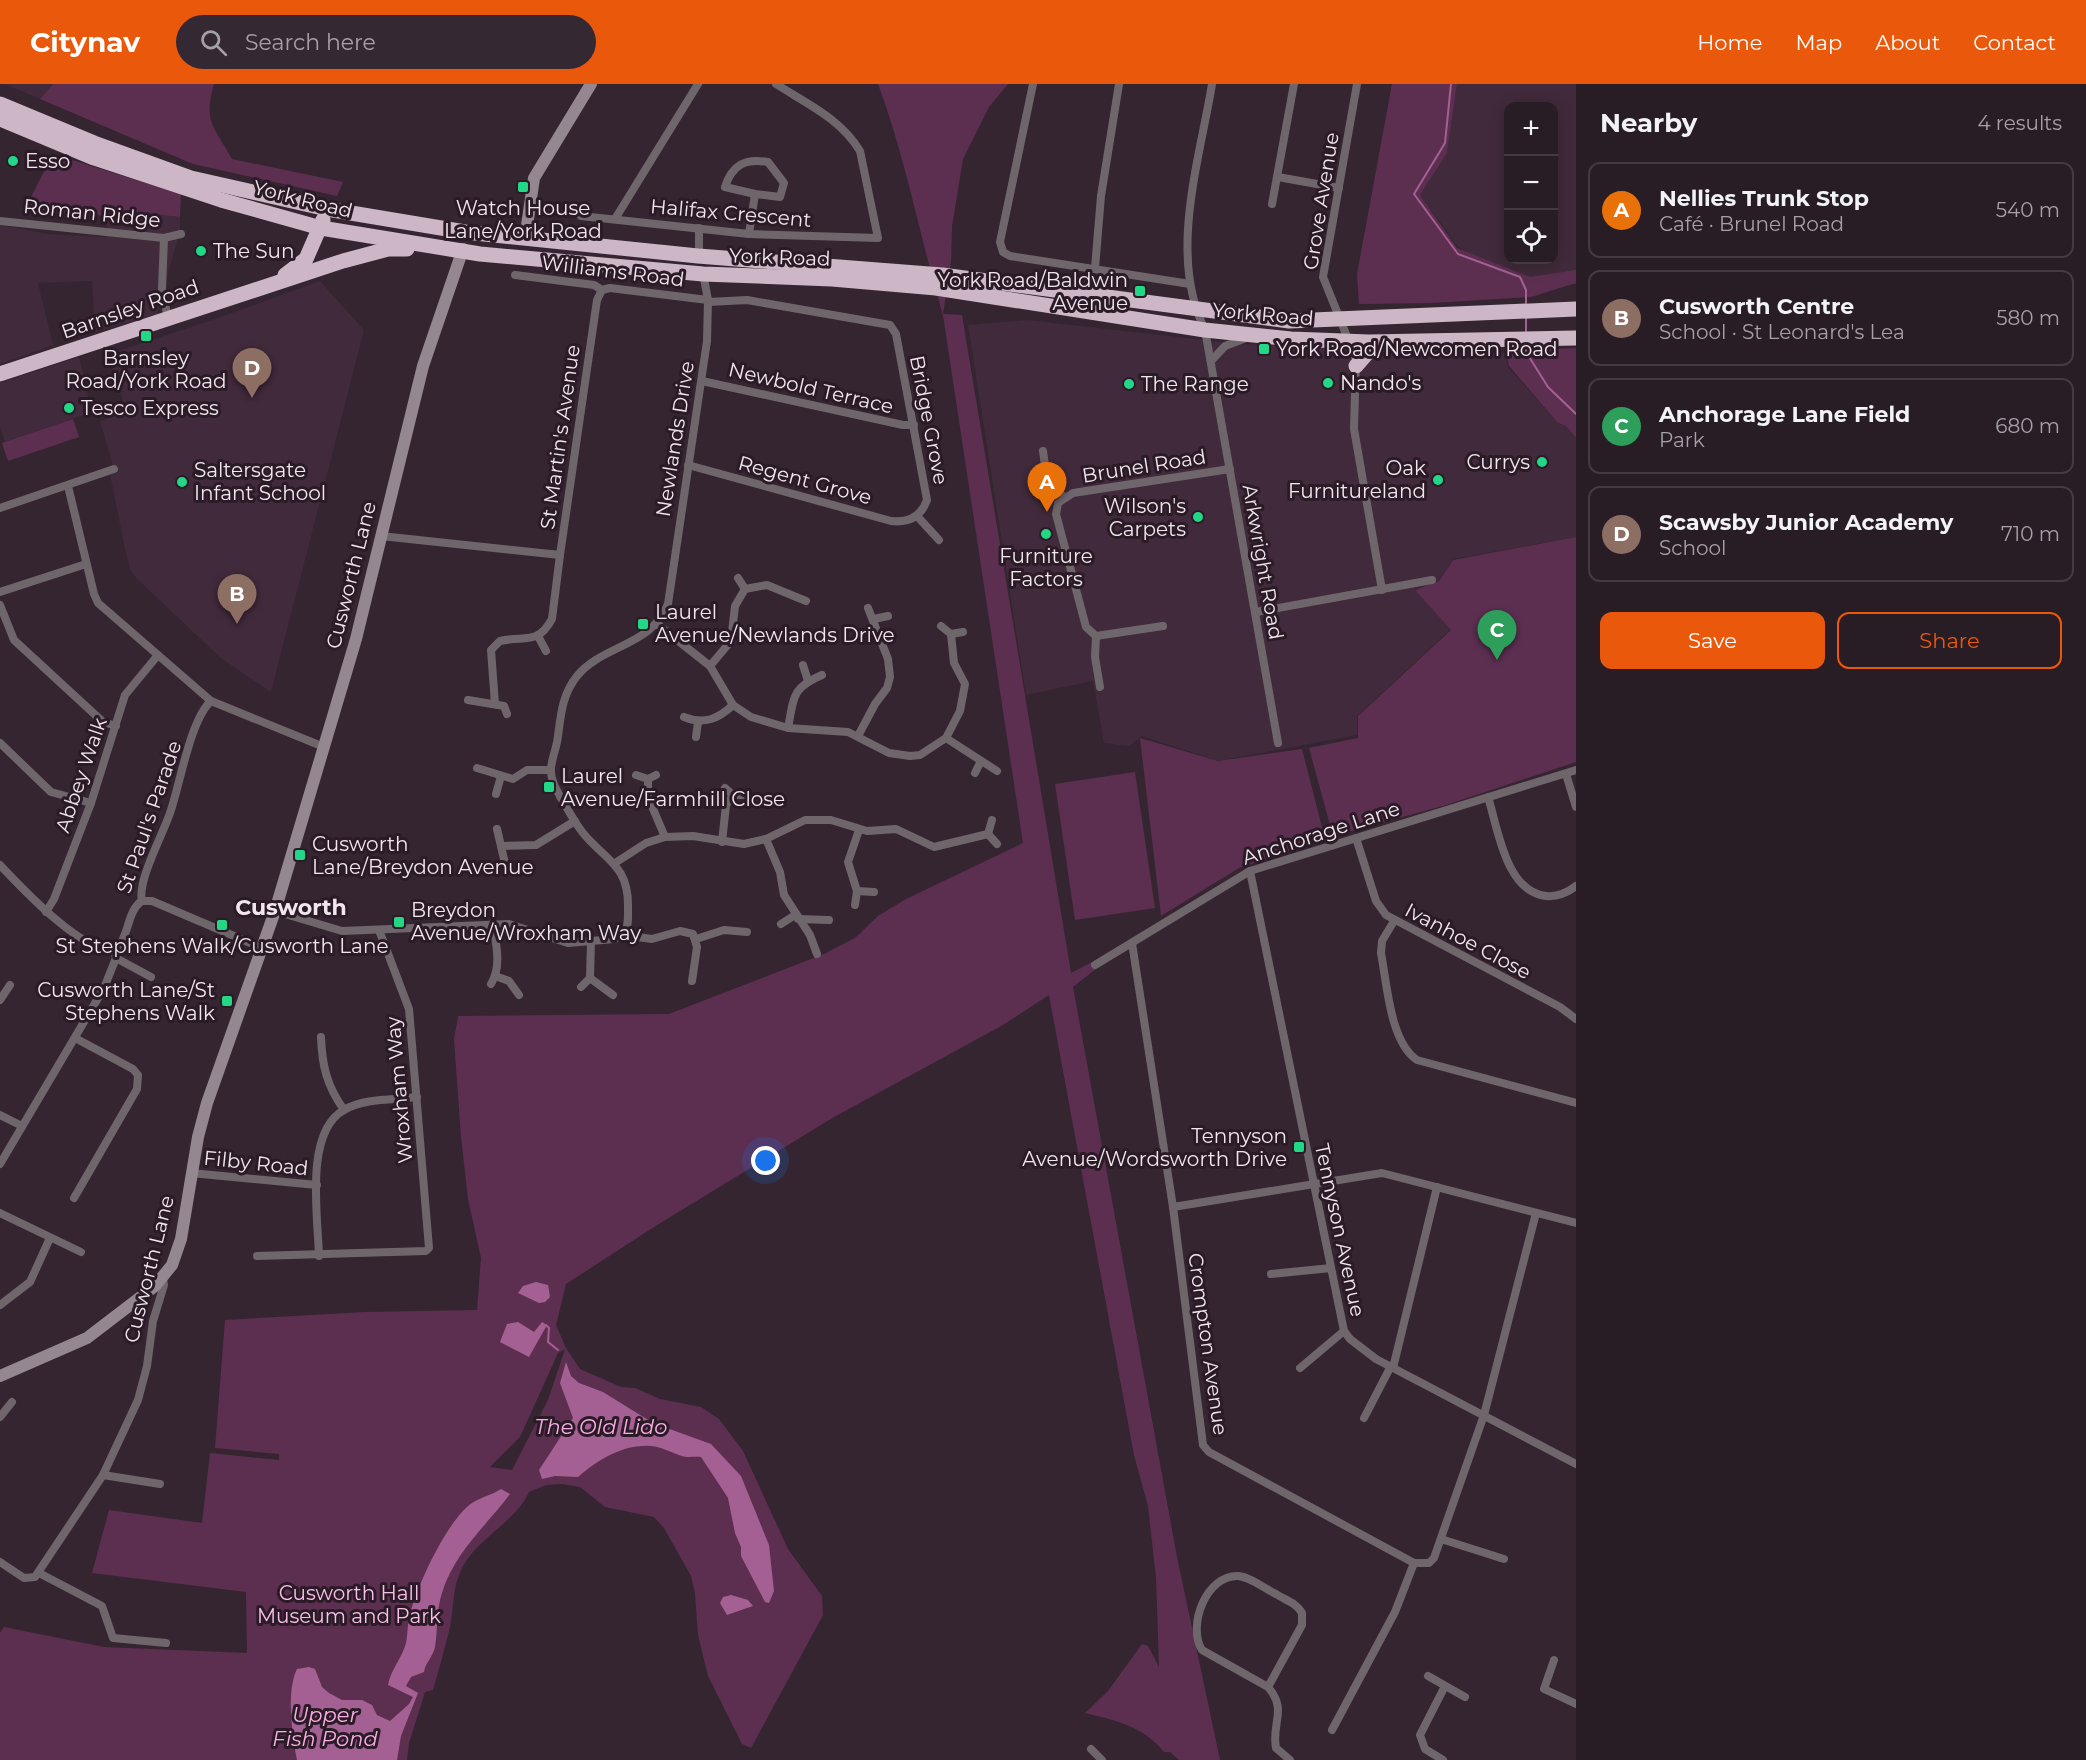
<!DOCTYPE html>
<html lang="en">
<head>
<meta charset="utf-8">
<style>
	:root { --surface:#281c25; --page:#342932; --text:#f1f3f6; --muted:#a5a1a7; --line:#443a42; --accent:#ea580c }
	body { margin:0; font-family:Montserrat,sans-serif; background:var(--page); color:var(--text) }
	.controls { position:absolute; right:18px; top:18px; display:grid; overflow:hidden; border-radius:12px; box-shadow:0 3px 15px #0003 }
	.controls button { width:54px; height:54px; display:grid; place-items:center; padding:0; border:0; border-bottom:2px solid var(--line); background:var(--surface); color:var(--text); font:30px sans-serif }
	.you { position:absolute; left:766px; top:1077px; width:21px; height:21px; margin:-15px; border:4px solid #fff; border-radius:50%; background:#1a73e8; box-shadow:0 0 0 9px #1a73e833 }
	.badge { display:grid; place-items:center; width:39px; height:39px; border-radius:50%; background:var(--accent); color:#fff; font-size:20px; font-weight:700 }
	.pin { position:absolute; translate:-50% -50px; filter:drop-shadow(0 2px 3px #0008) }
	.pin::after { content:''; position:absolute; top:32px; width:21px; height:18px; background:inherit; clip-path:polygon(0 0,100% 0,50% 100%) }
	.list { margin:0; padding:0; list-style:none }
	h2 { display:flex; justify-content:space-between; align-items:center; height:78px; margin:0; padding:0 24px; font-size:26px }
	h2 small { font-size:20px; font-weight:400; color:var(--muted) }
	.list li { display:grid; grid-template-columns:39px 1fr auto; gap:18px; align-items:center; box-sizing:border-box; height:96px; margin:0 12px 12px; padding:0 12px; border:2px solid var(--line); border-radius:12px }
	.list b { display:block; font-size:22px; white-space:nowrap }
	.list p { margin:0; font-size:20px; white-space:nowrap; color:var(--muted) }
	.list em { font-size:20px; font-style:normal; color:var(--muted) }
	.actions { display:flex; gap:12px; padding:18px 24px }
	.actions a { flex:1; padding:14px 0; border:2px solid var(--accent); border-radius:12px; text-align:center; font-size:21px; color:var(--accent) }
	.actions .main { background:var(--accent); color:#fff }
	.icon { flex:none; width:33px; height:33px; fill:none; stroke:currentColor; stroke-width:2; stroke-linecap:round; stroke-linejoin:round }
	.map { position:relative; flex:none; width:1576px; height:1676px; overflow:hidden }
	header { display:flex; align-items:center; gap:36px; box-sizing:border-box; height:84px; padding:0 30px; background:var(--accent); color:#fff }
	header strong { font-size:28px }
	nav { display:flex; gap:33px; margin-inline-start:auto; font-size:21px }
	.search { width:420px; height:54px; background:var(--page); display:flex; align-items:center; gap:15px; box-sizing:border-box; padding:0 21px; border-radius:33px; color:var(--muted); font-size:22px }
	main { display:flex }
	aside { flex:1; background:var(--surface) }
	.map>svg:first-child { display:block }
	.built { fill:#412a3b; fill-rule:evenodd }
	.green { fill:#5c2f51; fill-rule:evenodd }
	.water { fill:#a46093 }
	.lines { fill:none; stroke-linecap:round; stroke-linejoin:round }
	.stream { stroke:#a46093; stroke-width:2 }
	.street { stroke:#6f666c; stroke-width:8 }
	.secondary { stroke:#958790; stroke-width:12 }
	.highway { stroke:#cdb7c6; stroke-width:15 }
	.poi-dot { fill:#22d887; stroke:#2b1b27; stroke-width:2 }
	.labels { text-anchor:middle; stroke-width:6; stroke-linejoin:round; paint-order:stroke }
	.poi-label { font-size:20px; fill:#f1e6ee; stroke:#2b1b27; text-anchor:start }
	.street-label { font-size:20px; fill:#f1e6ee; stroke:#2b1b27 }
	.park-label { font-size:20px; fill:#f9bfe9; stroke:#2b1b27 }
	.water-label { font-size:21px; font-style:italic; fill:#f8ace4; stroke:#2b1b27 }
	.quarter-label { font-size:22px; font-weight:bold; fill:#f1e6ee; stroke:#2b1b27 }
</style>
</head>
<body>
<header>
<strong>Citynav</strong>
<div class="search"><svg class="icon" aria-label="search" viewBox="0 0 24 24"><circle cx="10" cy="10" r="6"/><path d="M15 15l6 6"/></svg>Search here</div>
<nav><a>Home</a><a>Map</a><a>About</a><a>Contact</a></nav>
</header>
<main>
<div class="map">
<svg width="1576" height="1676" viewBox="0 0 1576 1676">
	<rect width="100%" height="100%" fill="#352531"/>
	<g class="built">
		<polygon points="5,0 53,0 40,15"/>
		<path d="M1457,0H1576V200L1529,201L1458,163L1420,111L1447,69ZM1508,22H1554V176H1508Z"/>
		<polygon points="107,125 180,133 180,146 157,230 95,248 92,197 38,199 53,261 0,280 0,141 48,150 106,153"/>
		<polygon points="320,197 364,246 271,608 222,575 136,494 130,485 125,465 110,390 115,388 100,337 126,328 109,270 218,234"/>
		<polygon points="1027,236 1239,260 1506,269 1508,283 1558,339 1566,342 1576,354 1576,453 1453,475 1439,496 1414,505 1451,545 1357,632 1357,651 1218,677 1142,652 1129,662 1104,659 1093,597 1026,611 968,241"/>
		<polygon points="79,273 92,328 5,358 0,343 0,299"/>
	</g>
	<g class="green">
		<path d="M53,0H214C203,39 214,42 232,75L343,98L337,112L193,80L40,15Z"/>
		<path d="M878,0H1008L989,23L963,75L952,142L951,177L943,230L962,231L1071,889L1092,878L1096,885L1073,903L1177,1473L1220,1676H1179L1170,1668H1164C1143,1642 1117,1637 1085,1629L1108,1607L1142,1560L1148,1562L1159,1583L1156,1493L1148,1422L1134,1371L1049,911L1003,941L834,1033L654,1143L566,1200L556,1241L566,1264L580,1285L621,1303L635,1304L660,1315L701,1323L719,1335L743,1367L788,1465L822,1512L823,1531L751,1664L742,1660L708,1592L698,1551L695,1509L691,1492L664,1444L654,1433L605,1423L580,1403L562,1400L546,1401L529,1408C515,1439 478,1453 462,1484C452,1503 454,1523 450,1543C445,1564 439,1585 433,1606L425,1608L409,1659L407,1676H0V1549L4,1543L104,1563L247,1569L246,1508L92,1489L109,1426L202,1439L210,1369L279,1376V1370L215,1364L225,1236L365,1228L477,1226L481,1174L468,1115L461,1053L454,956L458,932L669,930L824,870L855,854L878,832L906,815L1023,759L943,231C920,154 906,75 878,0ZM565,1265L548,1316L512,1386L490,1383L520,1353L558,1269Z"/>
		<polygon points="1392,0 1457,0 1447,69 1420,111 1457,164 1530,193 1576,186 1576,199 1531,213 1432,219 1359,220 1357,190"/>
		<polygon points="53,70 181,110 180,133 107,125 106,132 25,125"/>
		<polygon points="1576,264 1576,354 1566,342 1558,339 1509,282 1506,267"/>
		<polygon points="73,335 79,353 8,377 2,359"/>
		<polygon points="1576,453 1576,678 1446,721 1333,752 1309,664 1358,654 1358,632 1451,546 1415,506 1439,497 1453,476"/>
		<polygon points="1140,654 1218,677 1302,665 1325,755 1239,784 1161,832"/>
		<polygon points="1135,688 1155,824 1075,836 1055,700"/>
	</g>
	<g class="water">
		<polygon points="536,1198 548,1201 550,1213 545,1218 539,1219 518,1209 523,1202"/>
		<polygon points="518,1238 534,1248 542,1238 547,1241 529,1273 500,1258 507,1240"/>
		<path d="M566,1278L571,1292L579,1299L603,1308L653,1339L711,1360L741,1392L769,1461L774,1507L769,1519L765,1518L741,1472V1463L735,1449L728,1414L701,1373C696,1372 687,1374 682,1372C672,1369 662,1363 651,1362C623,1360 598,1376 578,1393L555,1392L542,1395L539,1386L573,1334L560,1299Z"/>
		<path d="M501,1405L510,1410C486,1442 454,1469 442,1509C436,1527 438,1545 435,1563C433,1573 425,1579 424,1588L411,1593L406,1602L418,1609L401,1652L397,1676H297C292,1651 286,1607 297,1585L309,1583L315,1585L322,1603L329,1609L342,1616H362L372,1621L377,1631L390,1637L409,1620L413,1613L388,1601C391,1585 402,1574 406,1559C408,1550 407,1540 410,1531C416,1503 448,1435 472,1419C481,1413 492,1411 501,1405Z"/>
		<polygon points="731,1511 748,1516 753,1522 727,1531 720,1519 723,1513"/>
	</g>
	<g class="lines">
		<g class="stream">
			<polyline points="1451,0 1445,59 1414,110 1458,170 1520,193 1526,206 1526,222"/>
			<polyline points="1526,249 1526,234"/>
			<polyline points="1526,261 1526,268 1548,303 1576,330"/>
			<polyline points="546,1241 549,1244 548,1258 558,1266"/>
		</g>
		<g class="street">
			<polyline points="1033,0 1000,158 1003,168 1010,172 1190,200"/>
			<path d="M1212,0C1199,79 1168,172 1205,246L1278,659"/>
			<polyline points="1357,0 1323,193 1356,275 1354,345 1382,506"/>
			<polyline points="1278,93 1339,104"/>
			<polyline points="1272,120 1294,0"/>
			<path d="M581,132L749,150L878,154L860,67C841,35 807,20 776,0"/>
			<polyline points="615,135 698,0"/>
			<polyline points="0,137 164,154 181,150"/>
			<polyline points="699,144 699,173"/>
			<path d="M749,150L755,110L725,103C732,81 745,74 768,78L784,99L780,113L755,110"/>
			<polyline points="164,154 162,205 168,235"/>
			<polyline points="1095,184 1101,112 1119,0"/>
			<polyline points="515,191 594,201 602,206 610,204 708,216"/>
			<polyline points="1211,277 1225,262 1246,254"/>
			<polyline points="702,297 903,341 914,341"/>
			<polyline points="1215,303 1233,301"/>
			<polyline points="1043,367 1047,396 1065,414"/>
			<path d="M688,381L891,437C908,439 921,433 927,416L896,250L890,241L747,216L708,218"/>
			<polyline points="68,402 94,510 98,519 211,617 324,663"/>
			<polyline points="0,424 114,385"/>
			<polyline points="917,432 939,456"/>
			<polyline points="381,452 560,471 597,216 602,206"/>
			<polyline points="738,494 745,505"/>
			<polyline points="0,508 86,480"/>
			<polyline points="0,521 14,556 103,638 116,642"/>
			<polyline points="1256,528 1432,496"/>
			<polyline points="874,535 888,532"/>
			<polyline points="657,540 710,582 733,621 751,633 788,644 848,648 889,669 910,672 920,671 946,654 960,627 965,600 954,579 951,550"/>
			<polyline points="941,542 951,550 963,548"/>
			<polyline points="1163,542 1096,552 1086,543 1056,430 1058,419 1073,409 1230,385"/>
			<polyline points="538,552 546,567"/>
			<polyline points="1096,552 1095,573 1100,603"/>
			<polyline points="803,581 808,597"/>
			<polyline points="710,582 731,557 735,522 745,505 767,501 806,517"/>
			<polyline points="468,616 504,622 507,630"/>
			<path d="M495,620L491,566L500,557C525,551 537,562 552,535L560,471"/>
			<path d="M684,633C704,641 718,635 733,621"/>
			<path d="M788,644C794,614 791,604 822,591"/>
			<polyline points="858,652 875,620 887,604 890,593 888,575 868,524"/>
			<polyline points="696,653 698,638"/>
			<polyline points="946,654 997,687"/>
			<polyline points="0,659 51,708 91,719"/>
			<polyline points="477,684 513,695 527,686 551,686"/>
			<polyline points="975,689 981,677"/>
			<polyline points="1566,690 1576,723"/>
			<polyline points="636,691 648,695 656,691"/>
			<polyline points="648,695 648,713 665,753"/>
			<polyline points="725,704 733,711 743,711"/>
			<polyline points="496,710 501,692"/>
			<path d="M1488,713C1498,745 1506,808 1546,812C1558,813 1567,809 1576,802"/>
			<polyline points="992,736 988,750 997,760"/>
			<polyline points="497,745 507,788"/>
			<polyline points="1356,754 1376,817 1386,831 1560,923 1576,935"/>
			<polyline points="766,755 780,788 784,811 810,851 817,870"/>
			<polyline points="722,758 726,721 733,711"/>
			<polyline points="501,762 536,761 575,737"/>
			<polyline points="615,779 646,759 665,753 693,752 744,760 766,755 805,736 831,736 867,747 896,745 934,763 988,750"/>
			<path d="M0,781C22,804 81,868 114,866"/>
			<polyline points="1250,787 1344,1247 1350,1255 1376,1275 1576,1380"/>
			<polyline points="857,807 874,808"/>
			<path d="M142,817C137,797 163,750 170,729C180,701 190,636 211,617"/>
			<polyline points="142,817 152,817 262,864"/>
			<polyline points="855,821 857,807 848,778 859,746"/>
			<polyline points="275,827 342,847 509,840 568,859 614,855 624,851 652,855 680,847 693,850 697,863 692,897"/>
			<polyline points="46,828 54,815 91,719 125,611 158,571"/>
			<polyline points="798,835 829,836"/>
			<path d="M1394,837L1382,857L1381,869C1387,900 1390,958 1417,976L1576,1019"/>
			<polyline points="781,840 795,831"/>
			<path d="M624,851C629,842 628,833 628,824C629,781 606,777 583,749C574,738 568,725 561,714C556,705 550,695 551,684C552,673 557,663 558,652C561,630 562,611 577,592C602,561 652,562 668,520L707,257L708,216L703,189"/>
			<polyline points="696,855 724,846 747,848"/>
			<polyline points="1132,859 1173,1123 1203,1361 1209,1368 1414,1479 1429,1479 1434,1474 1484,1331 1536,1129"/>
			<path d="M114,866C130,855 126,827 142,817"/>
			<polyline points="116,874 151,893"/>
			<polyline points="1095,881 1250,787 1576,686"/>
			<polyline points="495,892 509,897 519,911"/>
			<polyline points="590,894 591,857"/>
			<path d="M491,900C502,882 496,860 493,840"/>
			<polyline points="581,903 590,894 613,911"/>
			<polyline points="0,916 10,901"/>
			<path d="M321,953C322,982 327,1002 344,1026"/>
			<polyline points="0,1031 22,1042"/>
			<polyline points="0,1080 104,904 116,874 114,866"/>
			<polyline points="191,1089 317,1101"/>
			<polyline points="74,1114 137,1005 138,991 133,985 75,954"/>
			<polyline points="1173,1123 1382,1089 1576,1139"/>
			<polyline points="0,1129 81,1168"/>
			<polyline points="257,1172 426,1167 429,1164 409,925 379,846"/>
			<path d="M319,1172C318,1133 304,1048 344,1026C364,1014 394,1016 417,1013"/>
			<polyline points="1271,1190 1331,1184"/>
			<polyline points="0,1221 30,1198 50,1154"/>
			<polyline points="1300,1284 1344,1247"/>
			<polyline points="1393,1284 1437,1103"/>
			<polyline points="0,1333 12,1318"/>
			<polyline points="1364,1334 1391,1282"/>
			<polyline points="103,1391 160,1400"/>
			<polyline points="1441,1455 1504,1475"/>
			<polyline points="0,1478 24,1494 35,1493 103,1391 138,1316 147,1282 153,1237 164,1201 163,1195"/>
			<polyline points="39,1489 102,1522 113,1554 166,1559"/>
			<polyline points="1554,1576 1544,1605 1576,1620"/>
			<polyline points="1428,1592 1465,1613"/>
			<path d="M1268,1603L1302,1541V1529C1297,1519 1285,1516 1276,1510C1265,1505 1251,1493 1238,1492C1206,1491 1187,1542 1202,1566L1268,1603C1288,1626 1271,1639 1276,1664L1290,1676"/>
			<polyline points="1332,1646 1395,1528 1414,1479"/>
			<polyline points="1091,1665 1102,1676"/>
			<polyline points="1443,1676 1425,1665 1420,1651 1445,1602"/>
		</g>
		<g class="secondary">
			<polyline points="525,155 534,94 591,0"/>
			<polyline points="0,1292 87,1254 155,1202 172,1181 181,1155 198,1053 207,1019 275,827 356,555 423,282 463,165"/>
		</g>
		<g class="highway">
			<polyline points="0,20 94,59 191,94 327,125 465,148 698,172 942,191 1289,237 1576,225"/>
			<polyline points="0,35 94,74 221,116 321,144 480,170 703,190 832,195 936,204 1205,246 1291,255 1369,258 1576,254"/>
			<polyline points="285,191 306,175 323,136"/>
			<polyline points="1356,282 1369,267 1385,259"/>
			<polyline points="0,290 343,177 388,165 407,165"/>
		</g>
	</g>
	<g class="poi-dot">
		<circle cx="13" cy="77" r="6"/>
		<rect x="517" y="97" width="12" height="12" rx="3"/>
		<circle cx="201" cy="167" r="6"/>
		<rect x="1134" y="201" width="12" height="12" rx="3"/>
		<rect x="140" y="246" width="12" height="12" rx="3"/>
		<rect x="1258" y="259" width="12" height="12" rx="3"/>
		<circle cx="1328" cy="299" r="6"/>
		<circle cx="1129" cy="300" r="6"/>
		<circle cx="69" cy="324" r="6"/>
		<circle cx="1542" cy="378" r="6"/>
		<circle cx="1438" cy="396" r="6"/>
		<circle cx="182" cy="398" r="6"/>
		<circle cx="1198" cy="433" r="6"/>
		<circle cx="1046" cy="450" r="6"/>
		<rect x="637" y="534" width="12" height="12" rx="3"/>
		<rect x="543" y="697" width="12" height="12" rx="3"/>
		<rect x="294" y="765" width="12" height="12" rx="3"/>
		<rect x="393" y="832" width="12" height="12" rx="3"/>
		<rect x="216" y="835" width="12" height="12" rx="3"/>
		<rect x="221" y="911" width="12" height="12" rx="3"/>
		<rect x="1293" y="1057" width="12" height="12" rx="3"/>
	</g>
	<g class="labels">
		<g class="poi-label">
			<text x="25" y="84">Esso</text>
			<text x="523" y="131" text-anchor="middle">Watch House<tspan x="523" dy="23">Lane/York Road</tspan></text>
			<text x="213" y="174">The Sun</text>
			<text x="1128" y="203" text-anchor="end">York Road/Baldwin<tspan x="1128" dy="23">Avenue</tspan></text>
			<text x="1276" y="272">York Road/Newcomen Road</text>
			<text x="146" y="281" text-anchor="middle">Barnsley<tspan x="146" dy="23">Road/York Road</tspan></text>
			<text x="1340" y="306">Nando's</text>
			<text x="1141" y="307">The Range</text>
			<text x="81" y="331">Tesco Express</text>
			<text x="1530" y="385" text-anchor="end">Currys</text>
			<text x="1426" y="391" text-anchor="end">Oak<tspan x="1426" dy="23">Furnitureland</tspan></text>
			<text x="194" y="393">Saltersgate<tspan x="194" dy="23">Infant School</tspan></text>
			<text x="1186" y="429" text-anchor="end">Wilson's<tspan x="1186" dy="23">Carpets</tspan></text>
			<text x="1046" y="479" text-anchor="middle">Furniture<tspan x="1046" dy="23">Factors</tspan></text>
			<text x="655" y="535">Laurel<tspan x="655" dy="23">Avenue/Newlands Drive</tspan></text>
			<text x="561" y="699">Laurel<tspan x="561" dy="23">Avenue/Farmhill Close</tspan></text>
			<text x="312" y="767">Cusworth<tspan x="312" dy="23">Lane/Breydon Avenue</tspan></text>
			<text x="411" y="833">Breydon<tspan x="411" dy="23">Avenue/Wroxham Way</tspan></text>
			<text x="222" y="869" text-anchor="middle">St Stephens Walk/Cusworth Lane</text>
			<text x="215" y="913" text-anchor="end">Cusworth Lane/St<tspan x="215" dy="23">Stephens Walk</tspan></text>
			<text x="1287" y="1059" text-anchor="end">Tennyson<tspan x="1287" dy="23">Avenue/Wordsworth Drive</tspan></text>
		</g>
		<g class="street-label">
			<text transform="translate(303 115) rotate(14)" y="7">York Road</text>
			<text transform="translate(1321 117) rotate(-81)" y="7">Grove Avenue</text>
			<text transform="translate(92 129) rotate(6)" y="7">Roman Ridge</text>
			<text transform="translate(731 129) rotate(5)" y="7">Halifax Crescent</text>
			<text transform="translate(780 173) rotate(2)" y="7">York Road</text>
			<text transform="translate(613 187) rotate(7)" y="7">Williams Road</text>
			<text transform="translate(130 225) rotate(-19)" y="7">Barnsley Road</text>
			<text transform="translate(1263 230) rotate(5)" y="7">York Road</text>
			<text transform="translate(811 304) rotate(13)" y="7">Newbold Terrace</text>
			<text transform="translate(929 336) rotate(79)" y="7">Bridge Grove</text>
			<text transform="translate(560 353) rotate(-82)" y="7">St Martin's Avenue</text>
			<text transform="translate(675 355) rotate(-81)" y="7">Newlands Drive</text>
			<text transform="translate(1144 382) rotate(-9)" y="7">Brunel Road</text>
			<text transform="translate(805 396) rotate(15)" y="7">Regent Grove</text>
			<text transform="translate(1263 478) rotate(80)" y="7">Arkwright Road</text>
			<text transform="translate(351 491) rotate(-76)" y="7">Cusworth Lane</text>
			<text transform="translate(81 691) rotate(-71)" y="7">Abbey Walk</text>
			<text transform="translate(149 733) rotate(-71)" y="7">St Paul's Parade</text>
			<text transform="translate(1321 749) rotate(-18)" y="7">Anchorage Lane</text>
			<text transform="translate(1468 857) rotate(28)" y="7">Ivanhoe Close</text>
			<text transform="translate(399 1006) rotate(-95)" y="7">Wroxham Way</text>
			<text transform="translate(256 1079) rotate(6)" y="7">Filby Road</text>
			<text transform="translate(1340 1146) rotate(78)" y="7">Tennyson Avenue</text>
			<text transform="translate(149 1185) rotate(-76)" y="7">Cusworth Lane</text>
			<text transform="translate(1208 1260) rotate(82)" y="7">Crompton Avenue</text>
		</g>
		<g class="park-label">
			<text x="349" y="1516">Cusworth Hall<tspan x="349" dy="23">Museum and Park</tspan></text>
		</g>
		<g class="water-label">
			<text x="601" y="1350">The Old Lido</text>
			<text x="325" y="1638">Upper<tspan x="325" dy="24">Fish Pond</tspan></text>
		</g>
		<g class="quarter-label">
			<text x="291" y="831">Cusworth</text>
		</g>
	</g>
</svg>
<div class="controls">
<button>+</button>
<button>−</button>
<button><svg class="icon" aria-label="locate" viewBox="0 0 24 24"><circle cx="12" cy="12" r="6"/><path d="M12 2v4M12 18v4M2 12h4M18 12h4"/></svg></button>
</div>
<div class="you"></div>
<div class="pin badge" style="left:1047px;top:428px;background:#e8710a">A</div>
<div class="pin badge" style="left:237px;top:540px;background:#8d6e63">B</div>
<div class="pin badge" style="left:1497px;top:576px;background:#2e9e5b">C</div>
<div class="pin badge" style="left:252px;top:314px;background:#8d6e63">D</div>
</div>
<aside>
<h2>Nearby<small>4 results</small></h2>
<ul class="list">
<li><span class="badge" style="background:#e8710a">A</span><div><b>Nellies Trunk Stop</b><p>Café · Brunel Road</p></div><em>540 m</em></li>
<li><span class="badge" style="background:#8d6e63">B</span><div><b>Cusworth Centre</b><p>School · St Leonard's Lea</p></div><em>580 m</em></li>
<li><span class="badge" style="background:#2e9e5b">C</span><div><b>Anchorage Lane Field</b><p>Park</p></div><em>680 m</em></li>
<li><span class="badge" style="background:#8d6e63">D</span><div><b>Scawsby Junior Academy</b><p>School</p></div><em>710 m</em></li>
</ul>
<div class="actions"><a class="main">Save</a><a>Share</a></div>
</aside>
</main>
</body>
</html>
